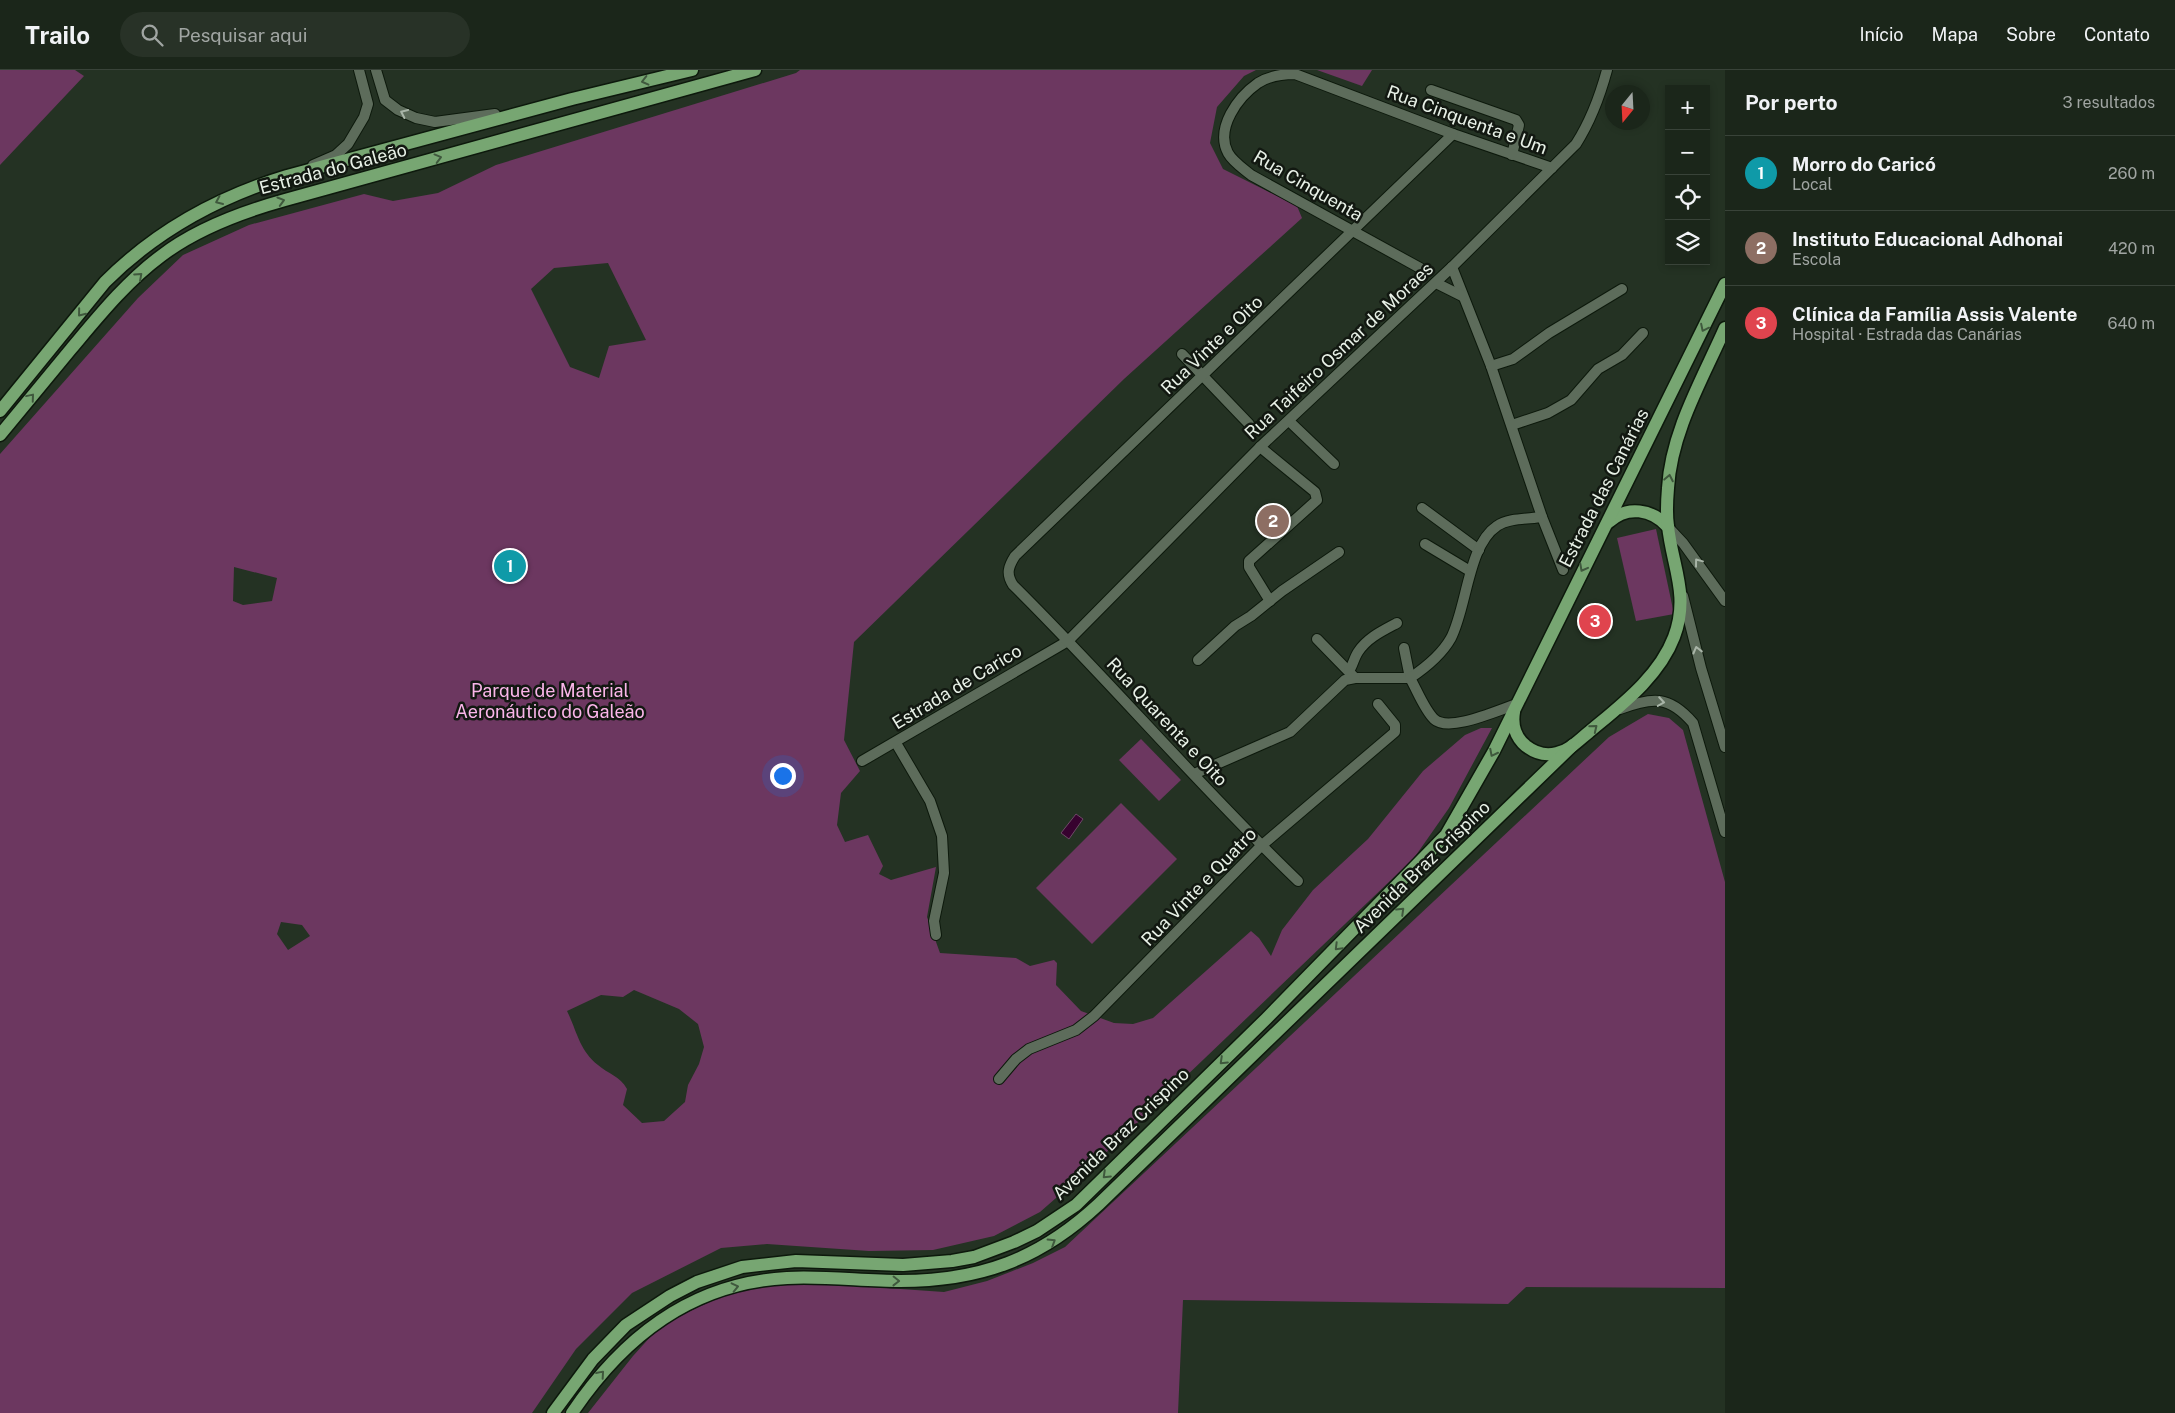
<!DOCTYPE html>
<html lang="pt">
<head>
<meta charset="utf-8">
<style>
	:root { --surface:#1b261a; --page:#283227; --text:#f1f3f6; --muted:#a0a5a2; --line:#394339; --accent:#fd86e3 }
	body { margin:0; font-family:"Public Sans",sans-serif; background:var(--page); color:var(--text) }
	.controls { position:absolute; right:15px; top:15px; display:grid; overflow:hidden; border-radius:0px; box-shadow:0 2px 8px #0003 }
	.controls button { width:45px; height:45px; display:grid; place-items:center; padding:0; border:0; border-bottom:1px solid var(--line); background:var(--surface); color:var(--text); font:25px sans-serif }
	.compass { position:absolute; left:1605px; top:15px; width:45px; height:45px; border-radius:50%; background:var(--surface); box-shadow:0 2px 8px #0003; rotate:198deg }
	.you { position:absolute; left:782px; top:705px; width:18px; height:18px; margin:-12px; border:4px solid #fff; border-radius:50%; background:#1a73e8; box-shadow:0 0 0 8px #1a73e833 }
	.badge { display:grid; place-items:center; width:32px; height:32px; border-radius:50%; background:var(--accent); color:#fff; font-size:16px; font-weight:700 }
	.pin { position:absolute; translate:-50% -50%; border:2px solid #fff; box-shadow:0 1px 5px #0006 }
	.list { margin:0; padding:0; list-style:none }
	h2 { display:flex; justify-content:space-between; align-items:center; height:65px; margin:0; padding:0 20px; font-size:21px }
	h2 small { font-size:16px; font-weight:400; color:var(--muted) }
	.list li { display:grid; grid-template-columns:32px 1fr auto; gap:15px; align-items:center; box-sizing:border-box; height:75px; padding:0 20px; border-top:1px solid var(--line) }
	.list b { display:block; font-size:19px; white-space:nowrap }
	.list p { margin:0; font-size:16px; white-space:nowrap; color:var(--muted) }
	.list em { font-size:16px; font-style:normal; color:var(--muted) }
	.icon { flex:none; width:28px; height:28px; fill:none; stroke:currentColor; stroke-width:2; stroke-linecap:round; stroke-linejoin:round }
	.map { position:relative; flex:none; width:1725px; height:1343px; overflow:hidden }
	header { display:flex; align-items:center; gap:30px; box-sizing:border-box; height:70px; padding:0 25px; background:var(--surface); border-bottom:1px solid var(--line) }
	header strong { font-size:24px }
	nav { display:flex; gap:28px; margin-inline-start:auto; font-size:18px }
	.search { width:350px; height:45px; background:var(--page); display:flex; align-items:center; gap:12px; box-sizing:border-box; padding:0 18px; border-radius:28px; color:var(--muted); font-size:19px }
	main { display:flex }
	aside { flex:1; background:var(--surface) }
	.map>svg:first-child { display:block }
	.green { fill:#6c3760; fill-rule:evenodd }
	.water { fill:#37022f; stroke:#6c4a66 }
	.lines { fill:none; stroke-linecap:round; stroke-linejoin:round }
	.minor-casing { stroke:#0d190c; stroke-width:12 }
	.major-casing { stroke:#0d190c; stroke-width:15 }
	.minor { stroke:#5d6c5b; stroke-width:10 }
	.major { stroke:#77a672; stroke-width:12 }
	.oneway { stroke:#3f583d }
	.oneway2 { stroke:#a9b5a8 }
	.labels { text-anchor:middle; stroke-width:5; stroke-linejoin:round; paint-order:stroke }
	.street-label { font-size:18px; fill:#e8f1e7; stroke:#121811 }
	.park-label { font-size:18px; fill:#fab5e9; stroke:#121811 }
</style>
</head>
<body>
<header>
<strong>Trailo</strong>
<div class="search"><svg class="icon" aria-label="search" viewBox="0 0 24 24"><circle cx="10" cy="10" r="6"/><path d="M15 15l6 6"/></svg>Pesquisar aqui</div>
<nav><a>Início</a><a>Mapa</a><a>Sobre</a><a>Contato</a></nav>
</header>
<main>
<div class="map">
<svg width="1725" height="1343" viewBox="0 0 1725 1343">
	<rect width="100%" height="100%" fill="#243223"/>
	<g class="green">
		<polygon points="0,0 75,0 84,6 0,95"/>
		<path d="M800,0H1256L1244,6L1217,37L1210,73L1223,99L1297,136L1302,148L1124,309L854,572L844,670L860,701L841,723L837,755L845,772L868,765L883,796L879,804L891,810L936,797L927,847L940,883L1016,888L1030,896L1054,890L1057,893L1056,915L1081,941L1114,953L1133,954L1153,948L1251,861L1259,868L1271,886L1282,860L1313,820L1368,769L1423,701L1465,665L1481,658H1492L1449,738L1414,788L1088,1100L1040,1142L994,1166L933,1180L869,1181L767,1174L721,1178L632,1223L576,1279L532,1343H0V384L138,228L183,185L249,155L364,124L393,131L438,123L496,95L796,3ZM608,193L646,270L609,276L599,308L570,297L531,219L554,198ZM234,497L277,508L272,531L243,535L233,531ZM281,852L302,855L310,866L288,880L277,864ZM634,920L679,939L698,954L704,977L699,994L688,1015L685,1032L664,1051L642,1053L623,1035L627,1019C620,1006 608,1004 598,995C579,980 577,961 567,941L601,925L623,927Z"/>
		<polygon points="1317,0 1372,0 1362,16"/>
		<polygon points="1656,459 1674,544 1636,551 1617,468"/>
		<polygon points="1648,644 1669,648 1683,660 1725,812 1725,1218 1526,1217 1508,1234 1183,1230 1178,1343 588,1343 633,1286 662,1254 731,1222 800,1212 944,1222 987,1211 1033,1193 1065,1177 1609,667"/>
		<polygon points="1141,669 1181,710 1159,731 1119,690"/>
		<polygon points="1121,733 1177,789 1092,874 1036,818"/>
	</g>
	<polygon class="water" points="1076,744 1083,749 1069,769 1061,763"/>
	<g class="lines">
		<g class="minor-casing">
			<g id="minor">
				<polyline points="376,0 385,30 398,40 416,48 435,52 495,44"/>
				<polyline points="1431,20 1516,50 1519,55 1512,85"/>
				<polyline points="313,95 336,85 348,74 364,47 368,34 359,0"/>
				<polyline points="1452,197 1491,296 1542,447 1563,500"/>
				<path d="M1420,198L1251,105C1244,99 1233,92 1228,83C1215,58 1238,27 1258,13C1269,6 1282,4 1295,4L1453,64L1552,98"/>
				<polyline points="1436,213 1462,226"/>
				<polyline points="1182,284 1249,354"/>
				<polyline points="1491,296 1513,289 1549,263 1622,219"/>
				<polyline points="1289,351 1334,394"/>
				<polyline points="1512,355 1548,343 1571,330 1598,299 1622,285 1643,263"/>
				<polyline points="1260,377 1315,422 1317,430 1249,491 1249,497 1270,531"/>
				<polyline points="1422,438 1479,480"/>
				<polyline points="1668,457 1683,473 1725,531"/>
				<polyline points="1425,474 1470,501"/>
				<polyline points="1683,526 1701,598 1725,677"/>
				<polyline points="1317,569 1355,608 1410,608 1404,578"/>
				<polyline points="1198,590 1235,556 1251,546 1282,521 1339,482"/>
				<path d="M1349,601C1353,595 1354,588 1358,582C1367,568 1382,561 1397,553"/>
				<path d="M1517,634C1498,640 1449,663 1434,649C1424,639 1417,620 1410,608C1425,598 1442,584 1451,568C1467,537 1468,475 1497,456C1508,448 1528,449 1542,447"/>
				<path d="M1620,639C1652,627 1669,625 1693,653L1725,762"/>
				<polyline points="896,673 930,731 942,766 944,803 934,851 936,865"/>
				<path d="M862,691L1068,571L1260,377L1452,197L1576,74C1590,52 1600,26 1607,0"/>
				<polyline points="1194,704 1290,662 1345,610 1355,608"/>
				<path d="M1298,811C1199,716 1110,611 1013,515C1006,504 1008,497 1015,486L1453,64"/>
				<polyline points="999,1009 1016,989 1029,979 1076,960 1094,946 1261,776 1395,662 1395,655 1378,634"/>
			</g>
		</g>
		<g class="major-casing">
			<g id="major">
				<path d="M0,341L105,212C157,160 218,127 287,106L572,29L692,0"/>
				<path d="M0,365C24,336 47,308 71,279C98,247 126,212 161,186C196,159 242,142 285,130L755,0"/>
				<path d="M1609,452C1627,435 1652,439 1668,457"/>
				<path d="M1514,642C1512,654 1515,667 1526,676C1535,683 1546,686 1557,683C1569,681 1579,670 1589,662C1620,636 1659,607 1674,567C1690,525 1672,496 1668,456C1666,443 1667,430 1668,418C1671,362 1703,308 1725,258"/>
				<polyline points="553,1343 593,1289 626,1255 670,1226 697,1212 742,1197 796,1191 903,1195 952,1191 974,1187 1014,1172 1037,1161 1076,1135 1266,949 1446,765 1494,681 1725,214"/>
				<path d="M572,1343C624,1266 692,1213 787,1208C825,1206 863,1211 900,1211C981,1211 1040,1189 1099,1134L1573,675"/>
			</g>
		</g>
		<use href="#minor" class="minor"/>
		<use href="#major" class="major"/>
	</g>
	<defs><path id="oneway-chevron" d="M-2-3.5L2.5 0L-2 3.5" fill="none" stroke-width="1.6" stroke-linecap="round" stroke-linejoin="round" transform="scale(1.25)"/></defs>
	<g class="oneway">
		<use href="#oneway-chevron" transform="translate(645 11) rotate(166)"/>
		<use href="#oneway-chevron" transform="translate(438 88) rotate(-15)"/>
		<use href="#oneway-chevron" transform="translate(219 131) rotate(156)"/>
		<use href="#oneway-chevron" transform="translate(281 131) rotate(-16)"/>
		<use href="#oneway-chevron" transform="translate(139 206) rotate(-42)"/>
		<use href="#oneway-chevron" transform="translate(81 243) rotate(129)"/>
		<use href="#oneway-chevron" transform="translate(1704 258) rotate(116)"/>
		<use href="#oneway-chevron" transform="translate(31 327) rotate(-50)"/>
		<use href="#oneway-chevron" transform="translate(1669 408) rotate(-79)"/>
		<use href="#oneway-chevron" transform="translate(1583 498) rotate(118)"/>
		<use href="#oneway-chevron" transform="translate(1594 658) rotate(-39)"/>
		<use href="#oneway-chevron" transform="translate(1493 683) rotate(117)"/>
		<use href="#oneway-chevron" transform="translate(1401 841) rotate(-44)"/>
		<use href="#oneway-chevron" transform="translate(1338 877) rotate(135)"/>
		<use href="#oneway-chevron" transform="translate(1223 991) rotate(136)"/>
		<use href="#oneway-chevron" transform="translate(1106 1105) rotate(136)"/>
		<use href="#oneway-chevron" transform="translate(1052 1172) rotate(-32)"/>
		<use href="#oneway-chevron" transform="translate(896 1211) rotate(1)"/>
		<use href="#oneway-chevron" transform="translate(735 1217) rotate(-13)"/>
		<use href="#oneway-chevron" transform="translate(601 1304) rotate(-49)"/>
	</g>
	<g class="oneway2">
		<use href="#oneway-chevron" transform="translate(404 43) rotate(-155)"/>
		<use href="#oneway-chevron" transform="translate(1698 492) rotate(-127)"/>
		<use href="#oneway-chevron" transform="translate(1697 580) rotate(-104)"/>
		<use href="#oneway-chevron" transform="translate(1661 632) rotate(9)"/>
	</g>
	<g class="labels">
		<g class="street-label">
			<text transform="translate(1467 50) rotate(20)" y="6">Rua Cinquenta e Um</text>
			<text transform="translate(333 99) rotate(-15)" y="6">Estrada do Galeão</text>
			<text transform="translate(1308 116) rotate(30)" y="6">Rua Cinquenta</text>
			<text transform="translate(1212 275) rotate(-44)" y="6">Rua Vinte e Oito</text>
			<text transform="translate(1339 281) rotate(-43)" y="6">Rua Taifeiro Osmar de Moraes</text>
			<text transform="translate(1604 418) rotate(-63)" y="6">Estrada das Canárias</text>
			<text transform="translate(957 617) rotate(-31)" y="6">Estrada de Carico</text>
			<text transform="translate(1167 652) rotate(47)" y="6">Rua Quarenta e Oito</text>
			<text transform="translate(1422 797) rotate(-44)" y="6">Avenida Braz Crispino</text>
			<text transform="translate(1199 817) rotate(-46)" y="6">Rua Vinte e Quatro</text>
			<text transform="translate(1121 1064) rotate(-44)" y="6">Avenida Braz Crispino</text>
		</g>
		<g class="park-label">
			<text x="550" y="627">Parque de Material<tspan x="550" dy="21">Aeronáutico do Galeão</tspan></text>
		</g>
	</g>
</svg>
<div class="controls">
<button>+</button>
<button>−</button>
<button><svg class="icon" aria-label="locate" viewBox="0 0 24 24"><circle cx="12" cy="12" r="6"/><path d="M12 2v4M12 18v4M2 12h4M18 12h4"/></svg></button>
<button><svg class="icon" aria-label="layers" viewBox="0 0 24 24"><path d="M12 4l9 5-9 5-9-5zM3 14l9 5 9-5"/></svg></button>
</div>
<svg class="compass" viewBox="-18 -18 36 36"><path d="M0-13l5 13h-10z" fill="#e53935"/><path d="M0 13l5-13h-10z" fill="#a0a5a2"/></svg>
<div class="you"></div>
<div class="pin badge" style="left:510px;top:496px;background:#0f9aa8">1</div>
<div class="pin badge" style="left:1273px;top:451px;background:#8d6e63">2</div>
<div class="pin badge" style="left:1595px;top:551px;background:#e0444e">3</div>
</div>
<aside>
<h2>Por perto<small>3 resultados</small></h2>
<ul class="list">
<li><span class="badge" style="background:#0f9aa8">1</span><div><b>Morro do Caricó</b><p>Local</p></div><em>260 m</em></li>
<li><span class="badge" style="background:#8d6e63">2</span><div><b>Instituto Educacional Adhonai</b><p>Escola</p></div><em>420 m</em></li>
<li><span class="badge" style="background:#e0444e">3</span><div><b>Clínica da Família Assis Valente</b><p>Hospital · Estrada das Canárias</p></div><em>640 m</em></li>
</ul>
</aside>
</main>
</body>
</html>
